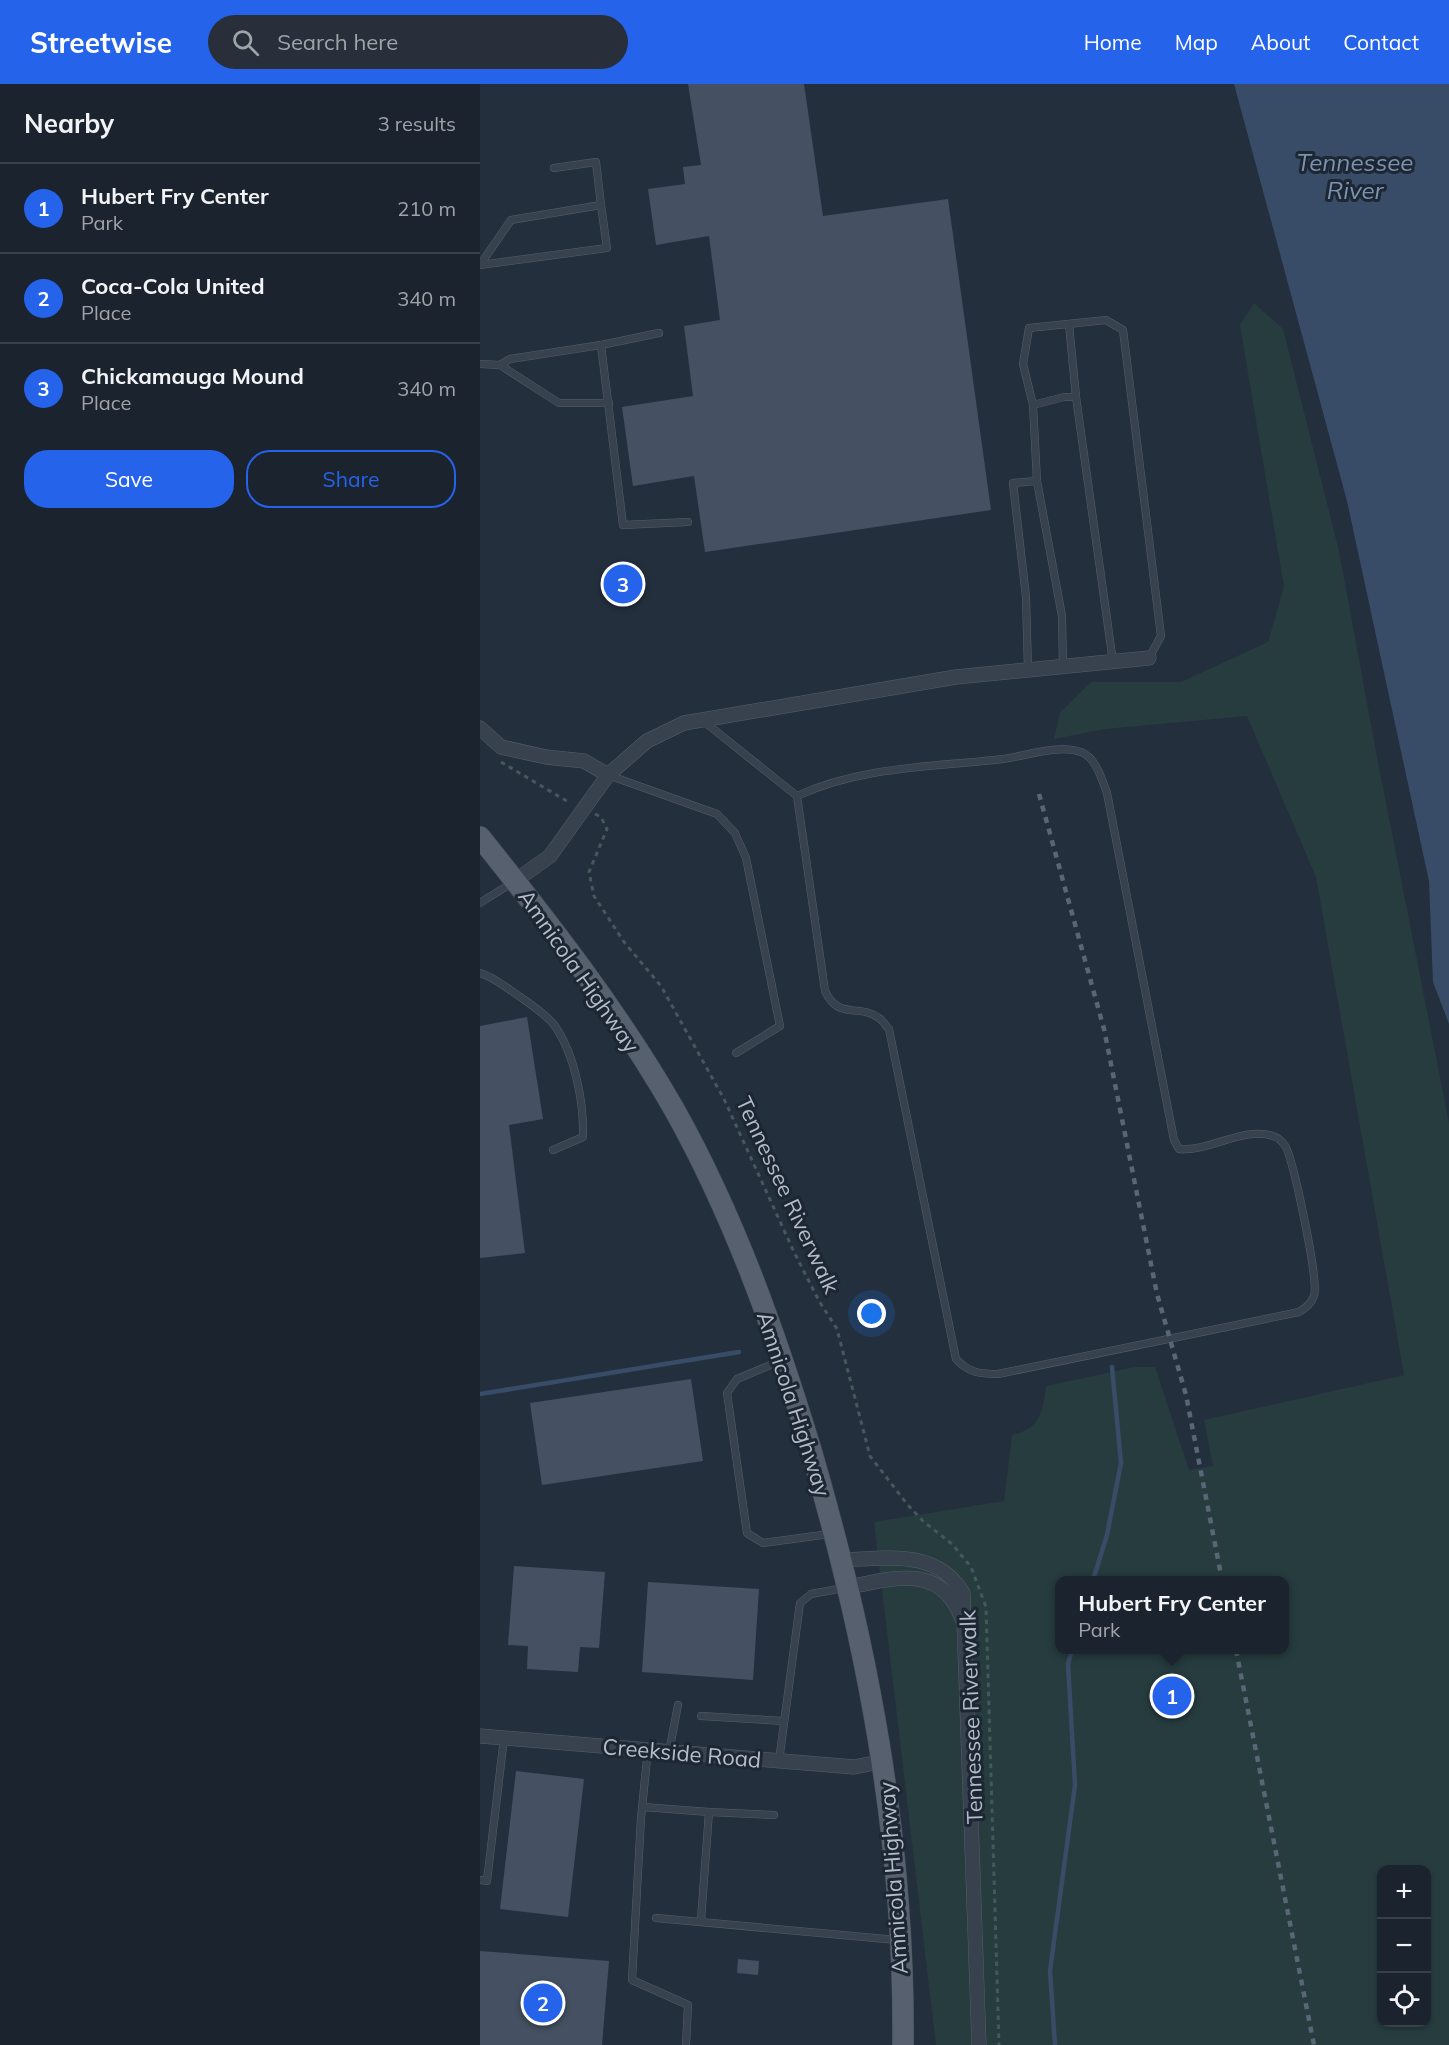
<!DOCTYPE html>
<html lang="en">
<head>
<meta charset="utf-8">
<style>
	:root { --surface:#1b232e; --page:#282f3a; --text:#f1f3f6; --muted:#a0a4aa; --line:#39404a; --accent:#2563eb }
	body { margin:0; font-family:Mulish,sans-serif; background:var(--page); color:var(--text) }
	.controls { position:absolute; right:18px; bottom:18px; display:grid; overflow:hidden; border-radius:12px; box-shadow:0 2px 4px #0004 }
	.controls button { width:54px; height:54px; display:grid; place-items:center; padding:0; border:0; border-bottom:2px solid var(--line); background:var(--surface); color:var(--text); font:30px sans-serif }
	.you { position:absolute; left:392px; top:1230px; width:21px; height:21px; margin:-15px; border:4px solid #fff; border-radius:50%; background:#1a73e8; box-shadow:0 0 0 9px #1a73e833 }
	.badge { display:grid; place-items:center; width:39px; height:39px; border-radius:50%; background:var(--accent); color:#fff; font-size:20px; font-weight:700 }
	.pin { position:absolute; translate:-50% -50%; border:3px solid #fff; box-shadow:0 2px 6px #0006 }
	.popup { position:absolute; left:575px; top:1492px; width:234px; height:78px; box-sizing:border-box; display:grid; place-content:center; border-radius:12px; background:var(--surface); filter:drop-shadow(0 2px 4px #0005); font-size:20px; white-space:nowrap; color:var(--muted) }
	.popup b { font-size:22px; color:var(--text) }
	.popup::after { content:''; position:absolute; left:50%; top:100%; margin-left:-12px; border:12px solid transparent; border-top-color:var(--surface) }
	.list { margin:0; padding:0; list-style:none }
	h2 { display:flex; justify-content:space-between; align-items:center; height:78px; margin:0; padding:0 24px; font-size:26px }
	h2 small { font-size:20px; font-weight:400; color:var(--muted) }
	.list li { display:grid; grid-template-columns:39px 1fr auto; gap:18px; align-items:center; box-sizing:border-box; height:90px; padding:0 24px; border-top:2px solid var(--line) }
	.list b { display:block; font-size:22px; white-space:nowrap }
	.list p { margin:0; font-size:20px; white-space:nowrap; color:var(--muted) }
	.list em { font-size:20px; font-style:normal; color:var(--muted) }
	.actions { display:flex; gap:12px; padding:18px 24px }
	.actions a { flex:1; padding:14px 0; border:2px solid var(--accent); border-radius:24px; text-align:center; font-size:21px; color:var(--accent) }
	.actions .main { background:var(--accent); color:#fff }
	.icon { flex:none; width:33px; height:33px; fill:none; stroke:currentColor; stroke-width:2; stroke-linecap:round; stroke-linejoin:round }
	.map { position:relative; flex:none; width:969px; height:1961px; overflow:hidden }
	header { display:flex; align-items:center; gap:36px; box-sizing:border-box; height:84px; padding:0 30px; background:var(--accent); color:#fff }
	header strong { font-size:28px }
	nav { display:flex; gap:33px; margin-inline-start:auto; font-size:21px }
	.search { width:420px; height:54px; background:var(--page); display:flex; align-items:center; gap:15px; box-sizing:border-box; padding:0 21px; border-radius:33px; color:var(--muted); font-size:22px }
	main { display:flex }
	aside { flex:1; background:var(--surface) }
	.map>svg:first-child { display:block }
	.green { fill:#263c3f; fill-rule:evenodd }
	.water { fill:#394c67 }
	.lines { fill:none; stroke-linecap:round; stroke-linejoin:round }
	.stream { stroke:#394c67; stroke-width:4.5 }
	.building { fill:#455162 }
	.service-casing { stroke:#565f6c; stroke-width:8 }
	.minor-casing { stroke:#565f6c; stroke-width:15 }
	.primary-casing { stroke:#414a57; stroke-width:22 }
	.path { stroke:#44595c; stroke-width:3; stroke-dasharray:4.5 4.5; stroke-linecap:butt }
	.service { stroke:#38414e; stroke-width:7 }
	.minor { stroke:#38414e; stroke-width:14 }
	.primary { stroke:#56606e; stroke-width:21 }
	.rail { stroke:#5a6575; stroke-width:4.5; stroke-dasharray:6 6; stroke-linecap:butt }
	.labels { text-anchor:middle; stroke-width:6; stroke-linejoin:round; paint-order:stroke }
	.street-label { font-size:22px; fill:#b4bcc9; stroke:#1d2633 }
	.water-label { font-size:24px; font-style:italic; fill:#7c92b1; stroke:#1d2633 }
</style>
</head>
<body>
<header>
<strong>Streetwise</strong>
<div class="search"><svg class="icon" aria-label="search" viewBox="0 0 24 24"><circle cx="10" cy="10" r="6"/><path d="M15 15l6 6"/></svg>Search here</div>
<nav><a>Home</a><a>Map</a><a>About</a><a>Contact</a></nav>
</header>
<main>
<aside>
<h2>Nearby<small>3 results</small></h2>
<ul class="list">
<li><span class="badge">1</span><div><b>Hubert Fry Center</b><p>Park</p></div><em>210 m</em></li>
<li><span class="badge">2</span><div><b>Coca-Cola United</b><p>Place</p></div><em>340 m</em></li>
<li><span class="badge">3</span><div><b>Chickamauga Mound</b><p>Place</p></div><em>340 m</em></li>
</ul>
<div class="actions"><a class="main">Save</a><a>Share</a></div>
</aside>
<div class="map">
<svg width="969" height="1961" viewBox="0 0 969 1961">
	<rect width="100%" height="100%" fill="#242f3e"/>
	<path class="green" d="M774,219L803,245L859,467L897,673L969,1039V1961H456L394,1438L524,1417L532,1351C561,1344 562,1329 566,1302L655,1283H675L709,1386L733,1382L724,1336L924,1291L836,793L767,632L625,645L574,655L580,629L611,598H701L788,558L804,503L760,241ZM580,1496H804V1566H580ZM902,1786H946V1938H902Z"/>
	<polygon class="water" points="754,0 969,0 969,940 953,898 949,797 867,417"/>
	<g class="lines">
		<g class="stream">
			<polyline points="0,1310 259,1268"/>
			<polyline points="613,1496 627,1451 641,1379 632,1283"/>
			<polyline points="575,1961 570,1887 595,1701 588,1580 592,1566"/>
		</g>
	</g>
	<g class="building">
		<polygon points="208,0 324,0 343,132 468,115 511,426 225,468 214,392 153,402 142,323 213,312 204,242 240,236 229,152 176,161 168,105 205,100 203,83 221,81"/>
		<polygon points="47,933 63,1035 29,1041 45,1169 0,1174 0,942"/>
		<polygon points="211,1295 223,1377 62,1401 50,1319"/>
		<polygon points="34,1482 125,1488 119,1564 100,1563 98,1588 47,1585 48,1562 28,1561"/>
		<polygon points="168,1498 279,1505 273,1596 162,1588"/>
		<polygon points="36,1687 104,1695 88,1833 20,1825"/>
		<polygon points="0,1867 129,1877 122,1961 0,1961"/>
		<polygon points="258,1875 279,1877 278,1891 257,1889"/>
	</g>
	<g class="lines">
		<g class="service-casing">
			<g id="service">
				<polyline points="74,84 116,78 121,121"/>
				<polygon points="121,121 127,164 0,181 31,136"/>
				<polyline points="589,240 596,313"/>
				<polyline points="121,261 179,249"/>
				<polyline points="0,280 20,281 30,275 121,261 143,441 208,438"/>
				<polyline points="20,281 79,319 129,319"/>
				<polyline points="553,321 543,280 549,244 626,236 643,246 681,552 669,574"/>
				<polyline points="557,397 582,532 583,583"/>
				<polyline points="548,586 546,513 533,399 557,397 553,321 584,313 596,313 633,578"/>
				<path d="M222,636L317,712L345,907C359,937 379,919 399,934C403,937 406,942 409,945L476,1275C489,1289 500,1290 518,1290L819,1228C825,1224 831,1220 834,1212C839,1195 815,1088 808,1068C806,1061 800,1054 793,1052C763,1042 730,1068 699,1065L694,1056L627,709C622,696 616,673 601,668C578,660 546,672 523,675C455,683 381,682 317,712"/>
				<polyline points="128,691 237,730 255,749 266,774 300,942 256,969"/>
				<polyline points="0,819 33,798"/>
				<path d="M0,889C14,893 24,902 36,910C49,919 66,930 75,942C95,971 104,1019 103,1053L73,1066"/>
				<polyline points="300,1277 257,1295 247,1309 267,1449 283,1459 350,1450"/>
				<polyline points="221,1632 304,1637"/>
				<polyline points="168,1665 161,1734 152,1896 208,1921 206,1961"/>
				<polyline points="189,1668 198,1621"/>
				<polyline points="299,1677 320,1519 331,1510 364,1504"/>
				<polyline points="163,1723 229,1728 221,1836"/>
				<polyline points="229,1728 294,1731"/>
				<polyline points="0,1796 7,1797 24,1654"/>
				<polyline points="176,1834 417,1856"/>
			</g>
		</g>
		<g class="minor-casing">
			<g id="minor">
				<polyline points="0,644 21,663 66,673 104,677 128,691"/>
				<polyline points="35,797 70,772 128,691 167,657 204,639 476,593 669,574"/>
				<path d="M363,1476C407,1474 457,1465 483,1509L499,1961"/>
				<path d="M369,1503C414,1494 462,1479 482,1535"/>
				<polyline points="0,1652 374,1683 404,1677"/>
			</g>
		</g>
		<g class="primary-casing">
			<path id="primary" d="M0,753C69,839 139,929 194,1025C254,1132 296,1250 331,1366C388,1561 425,1757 423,1961"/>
		</g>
		<g class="path">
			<polyline points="21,678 90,719"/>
			<polyline points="115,730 121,733 127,745 109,788 114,812 144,858 181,902 244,1015 314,1168 339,1217 357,1245 390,1372 427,1420 444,1438 472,1460 491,1483 506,1523 519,1961"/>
		</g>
		<use href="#service" class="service"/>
		<use href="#minor" class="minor"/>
		<use href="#primary" class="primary"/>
		<g class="rail">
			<polyline points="559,710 624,945 677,1210 706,1311 742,1496"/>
			<polyline points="756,1566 834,1961"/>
		</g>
	</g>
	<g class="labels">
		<g class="street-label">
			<text transform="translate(99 887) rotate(55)" y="8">Amnicola Highway</text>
			<text transform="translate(308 1111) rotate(65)" y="8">Tennessee Riverwalk</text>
			<text transform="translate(314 1320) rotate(72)" y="8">Amnicola Highway</text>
			<text transform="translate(491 1633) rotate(-92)" y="8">Tennessee Riverwalk</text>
			<text transform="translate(202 1669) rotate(5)" y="8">Creekside Road</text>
			<text transform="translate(413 1794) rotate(-94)" y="8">Amnicola Highway</text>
		</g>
		<g class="water-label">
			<text x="875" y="87">Tennessee<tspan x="875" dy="28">River</tspan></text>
		</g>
	</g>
</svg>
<div class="controls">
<button>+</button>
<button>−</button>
<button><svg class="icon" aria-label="locate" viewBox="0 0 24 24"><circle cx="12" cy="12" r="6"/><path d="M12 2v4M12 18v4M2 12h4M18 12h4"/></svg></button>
</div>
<div class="you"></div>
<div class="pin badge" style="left:692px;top:1612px">1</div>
<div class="popup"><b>Hubert Fry Center</b>Park</div>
<div class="pin badge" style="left:63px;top:1919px">2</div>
<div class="pin badge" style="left:143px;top:500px">3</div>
</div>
</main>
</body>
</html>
